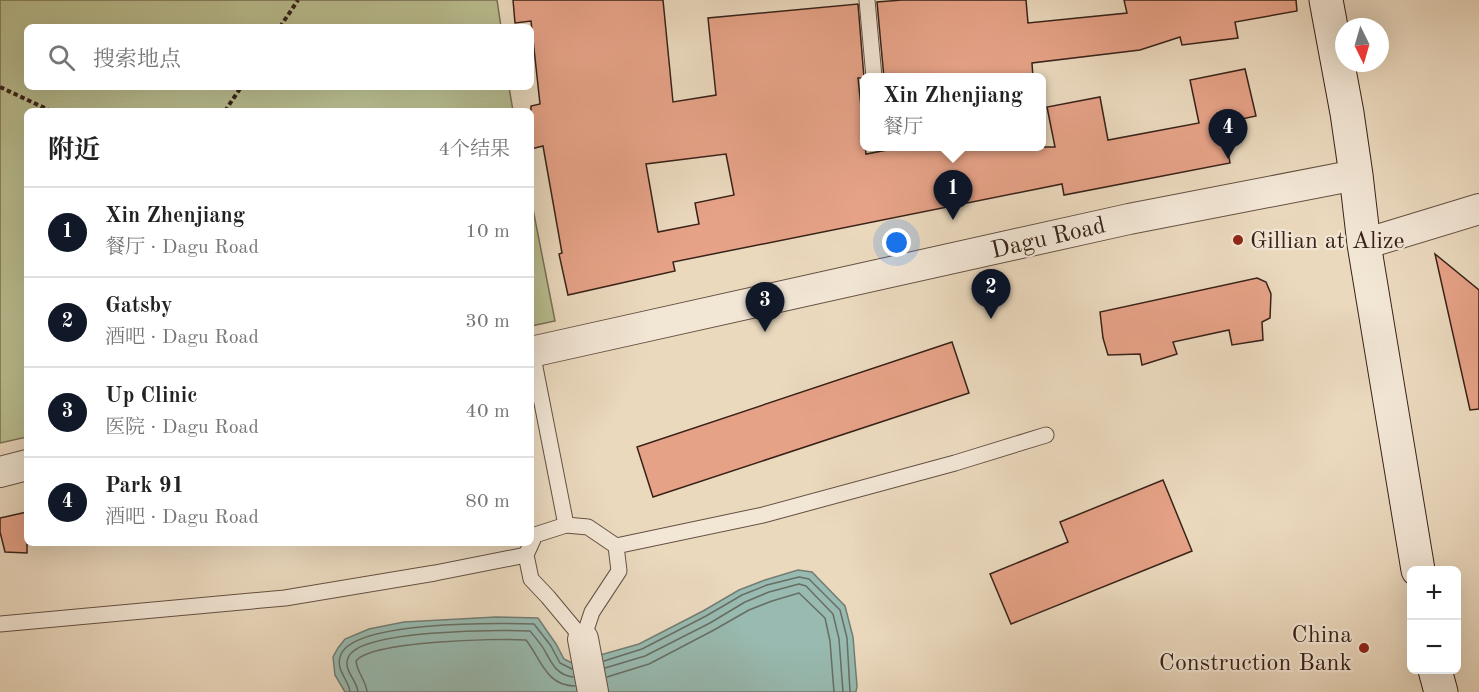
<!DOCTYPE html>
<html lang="zh">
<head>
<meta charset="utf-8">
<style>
	:root { --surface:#fff; --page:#f6f6f6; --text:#222; --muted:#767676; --line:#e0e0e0; --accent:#111827 }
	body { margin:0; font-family:"Old Standard TT","Noto Serif SC",serif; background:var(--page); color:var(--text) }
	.controls { position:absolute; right:18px; bottom:18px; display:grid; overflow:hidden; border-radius:9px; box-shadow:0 6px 24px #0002 }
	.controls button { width:54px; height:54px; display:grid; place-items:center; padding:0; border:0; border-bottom:2px solid var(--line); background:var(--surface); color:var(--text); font:30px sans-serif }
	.compass { position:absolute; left:1335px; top:18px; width:54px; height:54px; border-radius:50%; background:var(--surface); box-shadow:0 6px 24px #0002; rotate:175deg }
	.you { position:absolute; left:897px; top:243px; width:21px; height:21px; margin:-15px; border:4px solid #fff; border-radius:50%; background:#1a73e8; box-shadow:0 0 0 9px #1a73e833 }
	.badge { display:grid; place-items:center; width:39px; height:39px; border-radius:50%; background:var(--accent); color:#fff; font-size:20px; font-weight:700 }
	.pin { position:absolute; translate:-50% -50px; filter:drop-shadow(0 2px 3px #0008) }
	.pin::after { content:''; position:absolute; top:32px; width:21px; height:18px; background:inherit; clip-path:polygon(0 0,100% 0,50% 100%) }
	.popup { position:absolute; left:860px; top:73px; width:186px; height:78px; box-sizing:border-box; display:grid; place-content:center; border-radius:9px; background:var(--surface); filter:drop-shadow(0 2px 4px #0005); font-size:20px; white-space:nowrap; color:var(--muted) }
	.popup b { font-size:22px; color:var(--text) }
	.popup::after { content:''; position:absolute; left:50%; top:100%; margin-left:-12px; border:12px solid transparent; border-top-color:var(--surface) }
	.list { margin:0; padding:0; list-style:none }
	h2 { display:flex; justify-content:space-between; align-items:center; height:78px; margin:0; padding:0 24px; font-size:26px }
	h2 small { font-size:20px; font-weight:400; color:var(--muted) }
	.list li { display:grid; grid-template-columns:39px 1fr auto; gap:18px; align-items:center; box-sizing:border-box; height:90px; padding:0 24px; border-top:2px solid var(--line) }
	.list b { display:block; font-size:22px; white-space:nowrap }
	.list p { margin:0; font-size:20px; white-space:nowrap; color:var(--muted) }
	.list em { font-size:20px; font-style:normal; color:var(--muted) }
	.icon { flex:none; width:33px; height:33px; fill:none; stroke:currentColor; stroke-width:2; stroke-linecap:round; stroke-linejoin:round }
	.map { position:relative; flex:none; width:1479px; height:692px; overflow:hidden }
	.search { position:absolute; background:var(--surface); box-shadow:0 6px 24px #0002; left:24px; top:24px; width:510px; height:66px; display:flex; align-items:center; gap:15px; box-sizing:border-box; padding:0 21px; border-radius:9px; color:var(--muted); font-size:22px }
	.panel { position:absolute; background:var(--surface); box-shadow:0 6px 24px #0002; left:24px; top:108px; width:510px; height:438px; border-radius:9px }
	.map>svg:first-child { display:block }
	.green { fill:#babe90; stroke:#797054; stroke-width:1.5 }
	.water { fill:#98bab0; stroke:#727d74; stroke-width:1.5 }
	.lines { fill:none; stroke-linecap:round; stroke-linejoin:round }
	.shore { stroke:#686e64; stroke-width:1.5 }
	.building { fill:#e6a287; stroke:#382219; stroke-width:1.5; fill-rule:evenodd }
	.service-casing { stroke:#655042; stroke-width:17 }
	.minor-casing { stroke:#655042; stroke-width:32 }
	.secondary-casing { stroke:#382219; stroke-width:35 }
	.path { stroke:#382219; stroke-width:4; stroke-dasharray:4.5 3; stroke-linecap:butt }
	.service { stroke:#f2e6d5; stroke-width:15 }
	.minor { stroke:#f2e6d5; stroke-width:30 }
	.secondary { stroke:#f2e6d5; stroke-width:33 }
	.poi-dot { fill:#8f2418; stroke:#f2e6d5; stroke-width:2 }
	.labels { text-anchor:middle; stroke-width:4.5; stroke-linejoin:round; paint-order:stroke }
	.street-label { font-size:24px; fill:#382219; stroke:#f2e6d5 }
	.poi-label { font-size:24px; fill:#382219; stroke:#f2e6d5; text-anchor:start }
</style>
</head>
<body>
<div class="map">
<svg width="1479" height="692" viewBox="0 0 1479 692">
	<rect width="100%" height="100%" fill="#ebd9be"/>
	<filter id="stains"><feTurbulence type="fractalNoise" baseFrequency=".00333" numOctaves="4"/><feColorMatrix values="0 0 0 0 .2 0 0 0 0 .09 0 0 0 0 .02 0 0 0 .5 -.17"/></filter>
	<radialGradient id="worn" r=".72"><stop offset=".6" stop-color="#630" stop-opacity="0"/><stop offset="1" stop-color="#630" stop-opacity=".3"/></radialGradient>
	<g class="green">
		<polygon points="0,0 497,0 501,27 27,27 27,87 509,87 513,111 27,111 27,437 0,443"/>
		<polygon points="531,199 555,321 531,326"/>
	</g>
	<polygon class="water" points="798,570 812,572 845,606 853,637 857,686 856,692 345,692 335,675 333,657 338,648 345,639 369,629 404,622 496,617 538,618 556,644 564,659 572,663 639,644 703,611 739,590 765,580"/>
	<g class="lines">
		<g class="shore">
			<polyline points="604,661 642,649 706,616 742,595 767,585 799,577 809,579 840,610 847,638 850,692"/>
			<polyline points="605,668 645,656 710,623 745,602 769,592 799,584 806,586 833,614 839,639 843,692"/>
			<polyline points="607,677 649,664 714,630 749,610 772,601 799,593 825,618 830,641 834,692"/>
			<path d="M350,692C349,680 336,671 340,657C349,620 501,623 534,624L551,646L560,663L572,669"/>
			<path d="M358,692C357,680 343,670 348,658C358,629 501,630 530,631C535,637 541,644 545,651C552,664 557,675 573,677"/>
			<path d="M367,692C366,680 357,673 356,661C371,641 498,638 526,640C541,659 546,686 575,686"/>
		</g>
	</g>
	<g class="building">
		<path d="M513,0H663L673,102L716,95L708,18L858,4L864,78H858L866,154L903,147H1055L1047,107L1100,97L1108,140L1199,123L1190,80L1245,69L1256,116L1223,123L1230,163L1064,195L1062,184L673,262L675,271L568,295L559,254L562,253L543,146L531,149V106L540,104L531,21L515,23ZM726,154L734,195L695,203L699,224L658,232L646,164Z"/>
		<polygon points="902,0 1026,0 1028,23 1127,13 1124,0 1296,0 1297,11 1235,22 1238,38 1182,45 1180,37 1140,50 1032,63 1033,78 884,78 877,2"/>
		<polygon points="1435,254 1479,290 1479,409 1470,410"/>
		<polygon points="1257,278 1266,282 1271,294 1270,318 1262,322 1263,340 1232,345 1229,330 1173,342 1177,354 1142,365 1140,354 1108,355 1103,338 1100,312"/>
		<polygon points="952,342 969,393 653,497 637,447"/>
		<polygon points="1163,480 1192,551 1011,624 990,574 1068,542 1060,522"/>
		<polygon points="27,512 27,553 5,552 0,532 0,518"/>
	</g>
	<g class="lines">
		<g class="service-casing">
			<g id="service">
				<polyline points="867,0 874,77"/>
				<polyline points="532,352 566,525"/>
				<polygon points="566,525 588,527 616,546 619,571 592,612 583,639 548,597 531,579 526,555 535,535"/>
				<polyline points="616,546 763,515 955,463 1046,435"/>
				<polyline points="0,624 285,598 435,573 526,555"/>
			</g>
		</g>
		<g class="minor-casing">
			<g id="minor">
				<polyline points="1364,244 1479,209"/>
				<polyline points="531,352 1129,219 1356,175"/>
				<polyline points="0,472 27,465"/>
				<polyline points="583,639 593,692"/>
			</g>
		</g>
		<g class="secondary-casing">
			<g id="secondary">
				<polyline points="1326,0 1347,113 1356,175 1364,244 1418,570"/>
				<polyline points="1435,670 1441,692"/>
			</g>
		</g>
		<g class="path">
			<polyline points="280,27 298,0"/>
			<polyline points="0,87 51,111"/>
			<polyline points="225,111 241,87"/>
		</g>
		<use href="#service" class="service"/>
		<use href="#minor" class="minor"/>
		<use href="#secondary" class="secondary"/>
	</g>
	<g class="poi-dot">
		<circle cx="1238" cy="240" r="6"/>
		<circle cx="1364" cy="648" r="6"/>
	</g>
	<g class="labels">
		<g class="street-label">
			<text transform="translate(1048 237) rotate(-13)" y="8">Dagu Road</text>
		</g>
		<g class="poi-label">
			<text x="1250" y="248">Gillian at Alize</text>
			<text x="1352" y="642" text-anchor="end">China<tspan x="1352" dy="28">Construction Bank</tspan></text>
		</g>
	</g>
	<rect width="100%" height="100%" filter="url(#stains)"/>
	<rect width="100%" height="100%" fill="url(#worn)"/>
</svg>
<div class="controls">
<button>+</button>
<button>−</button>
</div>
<svg class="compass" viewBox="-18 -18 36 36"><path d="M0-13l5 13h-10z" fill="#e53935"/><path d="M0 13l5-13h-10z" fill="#767676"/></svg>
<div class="you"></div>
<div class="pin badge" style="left:953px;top:220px">1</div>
<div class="popup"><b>Xin Zhenjiang</b>餐厅</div>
<div class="pin badge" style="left:991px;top:319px">2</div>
<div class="pin badge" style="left:765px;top:332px">3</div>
<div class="pin badge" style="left:1228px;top:159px">4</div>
<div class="search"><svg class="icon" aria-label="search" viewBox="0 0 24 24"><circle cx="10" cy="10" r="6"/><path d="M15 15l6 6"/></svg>搜索地点</div>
<section class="panel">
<h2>附近<small>4个结果</small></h2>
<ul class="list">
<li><span class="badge">1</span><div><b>Xin Zhenjiang</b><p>餐厅 · Dagu Road</p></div><em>10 m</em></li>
<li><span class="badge">2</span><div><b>Gatsby</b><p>酒吧 · Dagu Road</p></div><em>30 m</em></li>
<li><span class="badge">3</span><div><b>Up Clinic</b><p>医院 · Dagu Road</p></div><em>40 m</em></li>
<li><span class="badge">4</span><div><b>Park 91</b><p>酒吧 · Dagu Road</p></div><em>80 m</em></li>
</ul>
</section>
</div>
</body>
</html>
